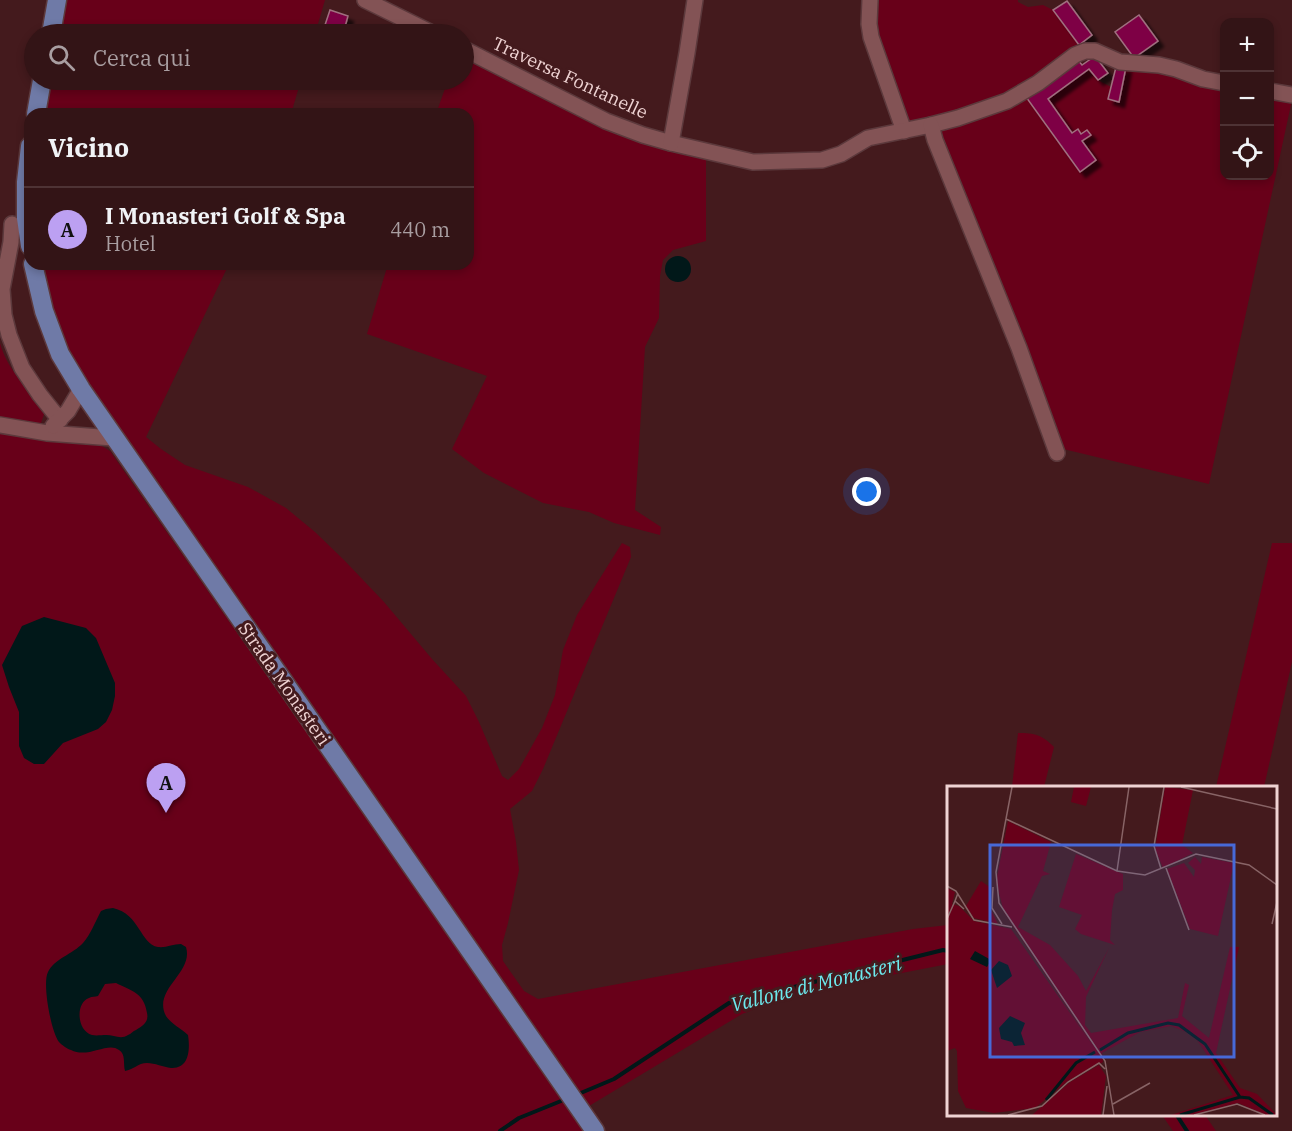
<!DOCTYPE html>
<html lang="it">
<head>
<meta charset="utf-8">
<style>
	:root { --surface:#331416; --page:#3e2123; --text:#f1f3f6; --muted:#a99ea1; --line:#4e3335; --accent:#bca0f2 }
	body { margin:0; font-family:"IBM Plex Serif",serif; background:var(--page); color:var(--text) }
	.controls { position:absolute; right:18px; top:18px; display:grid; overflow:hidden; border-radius:12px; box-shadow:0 3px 9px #0003 }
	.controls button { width:54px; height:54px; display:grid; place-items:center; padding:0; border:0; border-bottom:2px solid var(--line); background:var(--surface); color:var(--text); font:30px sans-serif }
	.you { position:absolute; left:867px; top:492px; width:21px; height:21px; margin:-15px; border:4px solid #fff; border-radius:50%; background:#1a73e8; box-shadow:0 0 0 9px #1a73e833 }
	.badge { display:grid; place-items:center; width:39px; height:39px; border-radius:50%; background:var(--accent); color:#111; font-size:20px; font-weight:700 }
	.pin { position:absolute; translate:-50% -50px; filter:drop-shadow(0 2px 3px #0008) }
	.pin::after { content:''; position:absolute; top:32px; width:21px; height:18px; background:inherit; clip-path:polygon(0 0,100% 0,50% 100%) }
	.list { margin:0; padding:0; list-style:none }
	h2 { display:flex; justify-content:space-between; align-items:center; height:78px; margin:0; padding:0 24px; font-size:26px }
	h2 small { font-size:20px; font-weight:400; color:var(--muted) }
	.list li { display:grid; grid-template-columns:39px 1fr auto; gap:18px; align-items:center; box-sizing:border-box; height:84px; padding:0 24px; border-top:2px solid var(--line) }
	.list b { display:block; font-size:22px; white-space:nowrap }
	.list p { margin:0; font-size:20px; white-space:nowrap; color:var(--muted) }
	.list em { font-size:20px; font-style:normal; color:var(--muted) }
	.icon { flex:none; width:33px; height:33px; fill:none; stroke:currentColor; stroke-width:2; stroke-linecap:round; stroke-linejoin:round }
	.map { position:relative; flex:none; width:1292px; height:1131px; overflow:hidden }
	.search { position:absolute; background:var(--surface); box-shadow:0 3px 9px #0003; left:24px; top:24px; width:450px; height:66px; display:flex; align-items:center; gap:15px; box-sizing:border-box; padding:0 21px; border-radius:33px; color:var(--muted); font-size:22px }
	.panel { position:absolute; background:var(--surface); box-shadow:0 3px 9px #0003; left:24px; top:108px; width:450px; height:162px; border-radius:18px }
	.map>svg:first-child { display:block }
	.green { fill:#680019 }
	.water { fill:#011819; fill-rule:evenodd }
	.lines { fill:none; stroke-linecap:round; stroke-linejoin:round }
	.stream { stroke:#011819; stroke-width:4 }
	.building { fill:#7e0444; stroke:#a07080; stroke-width:1.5; filter:url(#shadow) }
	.minor-casing { stroke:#5c393c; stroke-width:18 }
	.major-casing { stroke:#5c393c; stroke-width:21 }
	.minor { stroke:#835355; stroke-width:15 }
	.major { stroke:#6f7aa7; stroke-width:18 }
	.labels { text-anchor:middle; stroke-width:6; stroke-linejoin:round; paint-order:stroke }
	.street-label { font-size:18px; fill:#efd3d3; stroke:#441a1d }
	.water-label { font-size:20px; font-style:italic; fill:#6deaee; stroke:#441a1d }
	.inset-river { fill:none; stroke:#011819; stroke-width:3 }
	.inset-road { fill:none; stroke:#886466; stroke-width:1.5 }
	.view { fill:#4769d7; fill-opacity:0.15; stroke:#4769d7; stroke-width:3 }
	.inset-edge { fill:none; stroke:#efd3d3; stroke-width:3 }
</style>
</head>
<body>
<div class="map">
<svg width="1292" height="1131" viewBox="0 0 1292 1131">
	<defs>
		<filter id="shadow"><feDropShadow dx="5.5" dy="5.5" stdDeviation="1.5" flood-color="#0009"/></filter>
	</defs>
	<rect width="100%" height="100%" fill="#441a1d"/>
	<g class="green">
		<polygon points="66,0 325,0 315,34 59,34"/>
		<polygon points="875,0 1018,0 1018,2 1028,7 1043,5 1053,10 1079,45 1064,53 1036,78 1009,95 930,121 908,123 873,21"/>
		<polygon points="464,56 706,156 706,241 673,250 663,260 660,276 659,318 645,347 635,510 661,527 660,535 614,523 589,512 543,503 484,473 452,449 487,376 367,334 388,264 468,264 468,114 436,114 448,80 464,80"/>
		<polygon points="1126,67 1156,70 1224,88 1224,176 1270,176 1270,96 1292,100 1209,484 1059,448 936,129 1026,97 1080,172 1096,160 1082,141 1091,135 1081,134 1078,129 1072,133 1048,99 1089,69 1098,80 1111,87 1109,99 1119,102"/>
		<polygon points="51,80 301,80 291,114 44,114"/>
		<polygon points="41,264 229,264 146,437 161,449 185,465 248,487 286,508 315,532 344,560 384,602 432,659 466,696 479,722 502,776 508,780 519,769 542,728 555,695 563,650 577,615 622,543 630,547 631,557 543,769 532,791 510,809 516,842 519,870 508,923 502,945 503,961 524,991 538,999 913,929 948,925 948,964 794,994 742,1014 589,1106 585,1131 0,1131 0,430 51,441 69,440 84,442 100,445 110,451 559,1093 125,440 72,356 61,334 44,279"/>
		<path d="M0,343C7,370 29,390 45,411L41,423L34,425L0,419Z"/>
		<polygon points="1272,543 1292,543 1292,662 1264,787 1216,787"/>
		<path d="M1018,733C1035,733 1042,735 1054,747L1044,787H1012Z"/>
		<polygon points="1162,1115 1205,1115 1216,1131 1173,1131"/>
	</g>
	<g class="water">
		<circle cx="678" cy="269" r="13"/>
		<polygon points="44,617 86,628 96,638 115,683 115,696 112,710 106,722 98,729 63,743 44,764 34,764 24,758 19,746 19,712 9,687 2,665 22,626"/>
		<path d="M113,908C140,914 140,944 158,947C166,948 173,944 181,944L186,947C194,973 152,989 166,1016C170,1023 182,1029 188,1035C190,1048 190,1069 171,1068C163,1067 155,1063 147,1063C138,1063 133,1070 125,1071C123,1064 126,1054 119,1050C108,1041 88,1059 71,1050C67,1049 62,1045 59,1042C51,1032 42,983 48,972C54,959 73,954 83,943C91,934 95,922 101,911L106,909ZM116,983C132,991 144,993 147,1013C149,1022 143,1026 136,1030C133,1031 131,1034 128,1035C121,1040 114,1035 106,1035C102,1035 96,1036 92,1035C77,1031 75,1003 89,998C92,996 95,997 98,996L105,984Z"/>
	</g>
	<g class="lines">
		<g class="stream">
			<polyline points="576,1095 614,1079 729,1003 943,950 948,951"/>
			<polyline points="1176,1114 1187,1131"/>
			<polyline points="500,1131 519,1118 566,1099"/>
		</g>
	</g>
	<g class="building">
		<polygon points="1067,1 1092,35 1079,45 1053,10"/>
		<polygon points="330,10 348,16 343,34 322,34"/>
		<polygon points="1139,15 1158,41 1134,58 1115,32"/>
		<polygon points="1095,56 1108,73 1098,80 1089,69 1048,99 1072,133 1078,129 1081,134 1087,130 1091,135 1082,141 1096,160 1080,172 1026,97 1078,60 1082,65"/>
		<polygon points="1116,67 1126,67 1119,102 1108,99"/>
	</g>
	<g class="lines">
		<g class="minor-casing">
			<g id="minor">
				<polyline points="365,0 434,34"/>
				<polyline points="870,0 869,24 871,37 904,131"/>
				<polyline points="464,49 606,121 643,135 671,143 753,162 822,160 841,154 868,138 931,125 958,118 1007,101 1038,83 1075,55 1085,51 1095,51 1120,62 1159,65 1176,69 1203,79 1224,83"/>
				<polyline points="1270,91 1292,95"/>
				<polyline points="931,125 935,140 1019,348 1057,453"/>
				<polyline points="671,143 687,53 695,0"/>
				<polyline points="12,224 11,242 2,289 4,315 9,335 22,368 40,395 60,420"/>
				<polyline points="0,425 47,433 113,438"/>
				<polyline points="53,426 68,411 81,389"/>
			</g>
		</g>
		<g class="major-casing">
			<g id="major">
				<polyline points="51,34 57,0"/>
				<polyline points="36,114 42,80"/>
				<polyline points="30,146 26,182 26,218 30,246"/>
				<polyline points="33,264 44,311 60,354 81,389 595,1131"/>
			</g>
		</g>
		<use href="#minor" class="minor"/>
		<use href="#major" class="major"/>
	</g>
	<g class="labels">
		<g class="street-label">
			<text transform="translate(570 78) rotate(25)" y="6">Traversa Fontanelle</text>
			<text transform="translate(284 684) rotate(55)" y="6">Strada Monasteri</text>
		</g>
		<g class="water-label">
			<text transform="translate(816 984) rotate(-14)" y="7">Vallone di Monasteri</text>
		</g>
	</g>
	<g transform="translate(947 786)">
		<rect width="330" height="330" fill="#441a1d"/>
		<path d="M127,1H144L139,20L124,16ZM218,1L246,4L235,59L246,67L216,82L208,63ZM61,35L104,56L96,85L103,88L95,90L71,141L103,159L131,190L139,205L162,162L139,211L138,239L144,247L231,232L238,197L242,199L235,230L262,252L283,161H292L269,267L293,302L310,308L330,329H319L291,317L245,329H224L286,309L247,249L224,240L193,246L155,267L156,276L121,295L88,322L47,327L19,322L11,305L10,265L8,262L0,265V102L8,106L5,118L12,120L27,135L64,143L149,264L57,126L49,96ZM129,68L176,88V104L168,108L165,124L163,154L168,159L134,148L128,143L135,129L112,121ZM248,71L254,78L255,71L287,77L271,150L243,143L220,83L237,77L247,91L248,84L241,77ZM34,95L44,102L42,120L51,138L27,132L19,120ZM152,279L159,290L154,329H85L123,296Z" fill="#680019"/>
		<path d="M28,165L44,174L40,181L23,173ZM52,175L61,179L65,190L50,202L44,184ZM63,230L78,237L74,247L78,259L67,260L65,256L54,253L52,242Z" fill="#011819"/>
		<path class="inset-river" d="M153,264L181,247L221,237L232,239L258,258L293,311M99,314L129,277L148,266M233,329L293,311L302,312L326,329"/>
		<path class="inset-road" d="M65,1L49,86L52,117L158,275L167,329M234,1L330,23M59,33L170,85L198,89L249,68L302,79L330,99M219,82L242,144M214,83L207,60L217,1M170,85L182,1M0,100L9,105L27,134L65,141M46,101L45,122L55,138M11,107L8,115L17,123M0,133L8,115M325,138L330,116M166,318L203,297M61,329L95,320L121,296L152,277L158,283M156,329L160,300M247,329L290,318L318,329"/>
		<path class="view" d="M43,59H287V271H43Z"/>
		<rect width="330" height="330" class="inset-edge"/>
	</g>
</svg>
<div class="controls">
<button>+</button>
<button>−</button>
<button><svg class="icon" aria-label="locate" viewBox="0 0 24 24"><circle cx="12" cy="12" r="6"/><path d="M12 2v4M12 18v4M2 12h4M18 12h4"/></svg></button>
</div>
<div class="you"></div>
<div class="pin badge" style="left:166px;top:813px">A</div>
<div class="search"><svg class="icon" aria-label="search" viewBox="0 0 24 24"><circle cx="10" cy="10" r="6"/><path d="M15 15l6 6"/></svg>Cerca qui</div>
<section class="panel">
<h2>Vicino<small></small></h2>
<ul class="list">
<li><span class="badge">A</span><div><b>I Monasteri Golf &amp; Spa</b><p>Hotel</p></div><em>440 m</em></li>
</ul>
</section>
</div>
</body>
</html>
